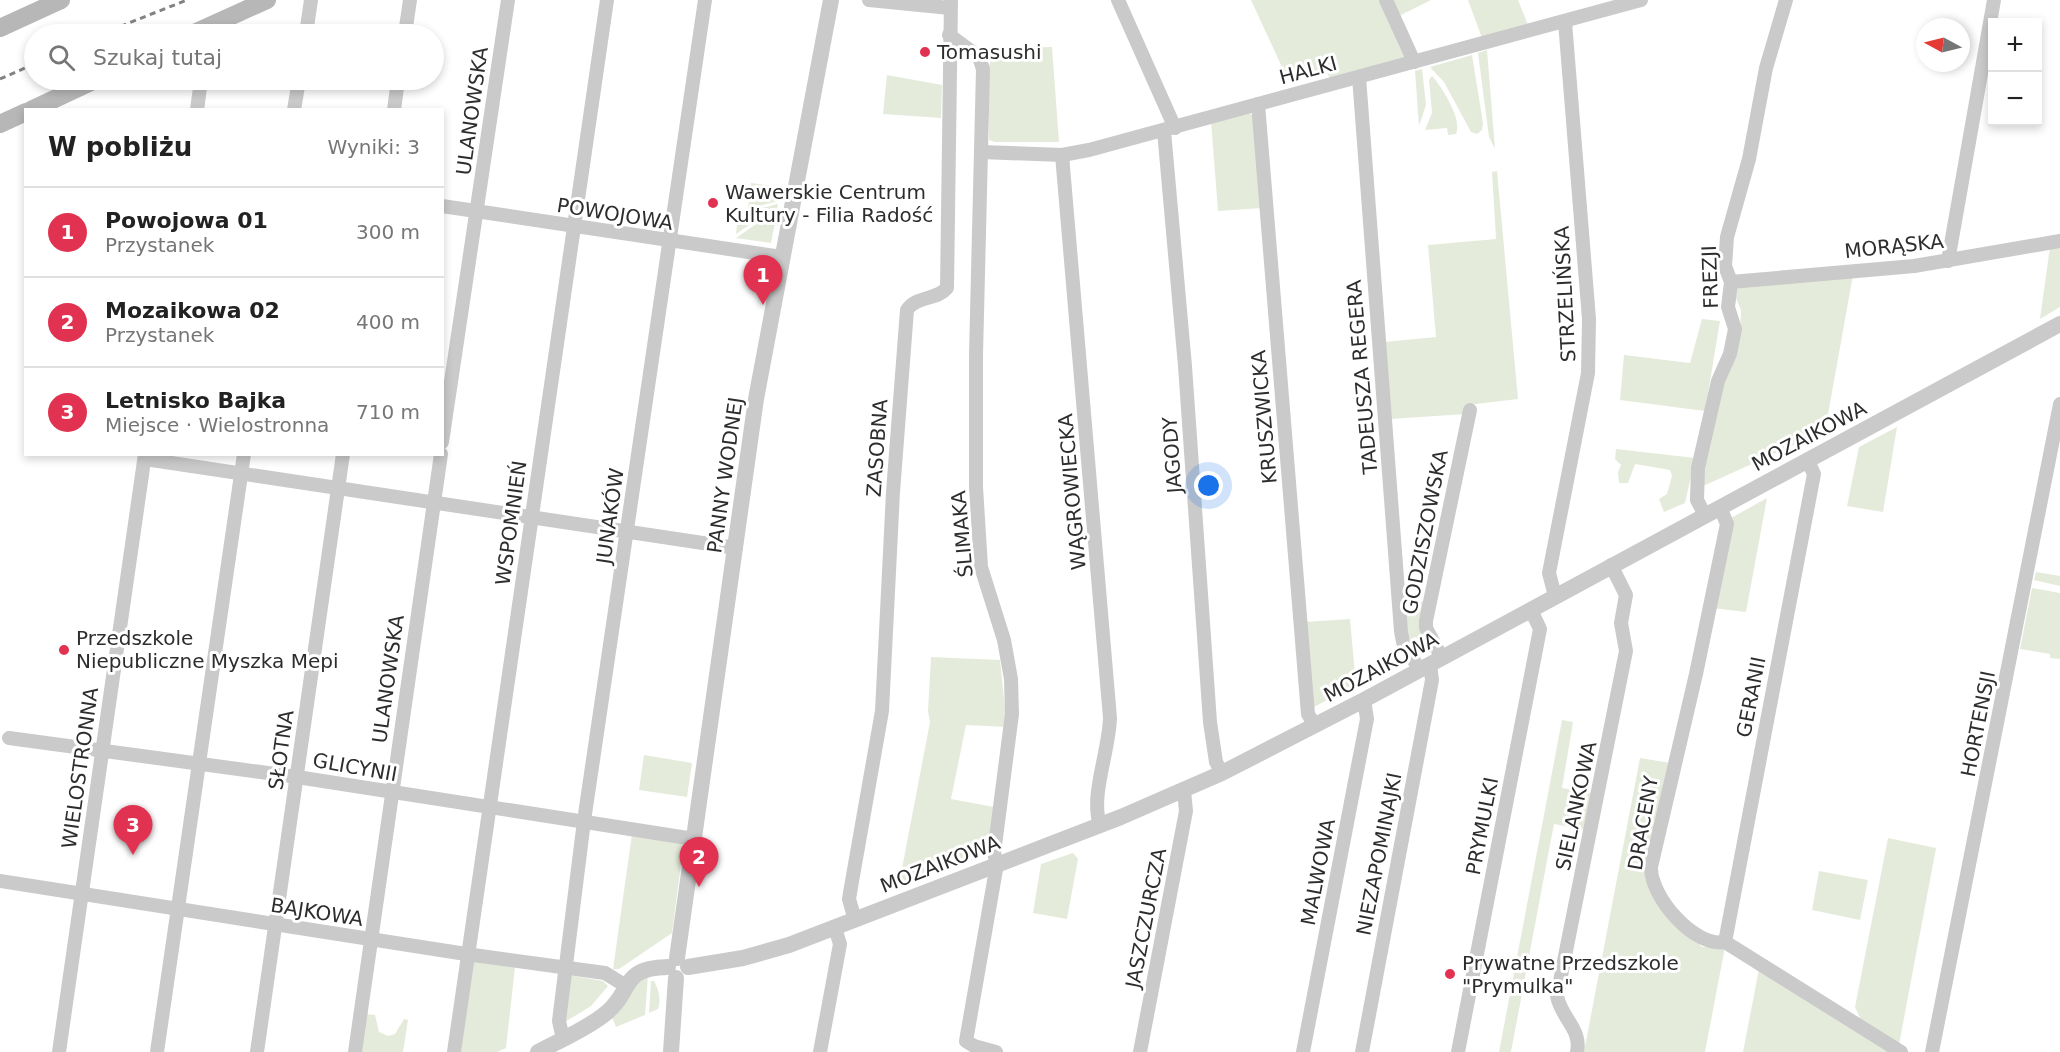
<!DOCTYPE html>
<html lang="pl">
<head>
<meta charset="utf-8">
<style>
	:root { --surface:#fff; --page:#f6f6f6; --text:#222; --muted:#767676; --line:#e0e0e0; --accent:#e13351 }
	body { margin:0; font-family:"DejaVu Sans",sans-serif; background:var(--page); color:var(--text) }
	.controls { position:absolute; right:18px; top:18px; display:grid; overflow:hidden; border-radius:0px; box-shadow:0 3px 9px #0003 }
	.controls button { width:54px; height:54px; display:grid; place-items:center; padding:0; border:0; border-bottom:2px solid var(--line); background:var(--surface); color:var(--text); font:30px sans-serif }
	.compass { position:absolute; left:1916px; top:18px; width:54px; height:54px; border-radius:50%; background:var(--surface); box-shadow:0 3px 9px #0003; rotate:277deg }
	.you { position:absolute; left:1209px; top:486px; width:21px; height:21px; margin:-15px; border:4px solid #fff; border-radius:50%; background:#1a73e8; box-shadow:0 0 0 9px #1a73e833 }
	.badge { display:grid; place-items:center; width:39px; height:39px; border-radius:50%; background:var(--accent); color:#fff; font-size:20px; font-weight:700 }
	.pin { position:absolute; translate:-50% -50px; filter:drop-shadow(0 2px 3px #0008) }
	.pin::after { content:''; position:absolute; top:32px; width:21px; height:18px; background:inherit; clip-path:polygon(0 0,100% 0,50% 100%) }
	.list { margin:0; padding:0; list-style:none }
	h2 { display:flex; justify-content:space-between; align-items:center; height:78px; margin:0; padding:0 24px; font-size:26px }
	h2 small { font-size:20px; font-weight:400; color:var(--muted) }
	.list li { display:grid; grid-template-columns:39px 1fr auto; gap:18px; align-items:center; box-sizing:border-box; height:90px; padding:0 24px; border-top:2px solid var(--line) }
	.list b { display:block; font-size:22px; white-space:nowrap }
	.list p { margin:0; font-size:20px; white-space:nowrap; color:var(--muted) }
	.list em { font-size:20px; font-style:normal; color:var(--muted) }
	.icon { flex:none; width:33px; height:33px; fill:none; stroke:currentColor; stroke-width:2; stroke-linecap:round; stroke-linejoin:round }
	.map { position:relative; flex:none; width:2060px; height:1052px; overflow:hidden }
	.search { position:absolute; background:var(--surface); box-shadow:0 3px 9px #0003; left:24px; top:24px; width:420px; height:66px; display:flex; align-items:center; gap:15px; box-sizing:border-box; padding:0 21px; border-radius:33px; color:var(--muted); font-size:22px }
	.panel { position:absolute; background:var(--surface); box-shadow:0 3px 9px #0003; left:24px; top:108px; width:420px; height:348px; border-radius:0px }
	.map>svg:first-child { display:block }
	.green { fill:#e5ebdb }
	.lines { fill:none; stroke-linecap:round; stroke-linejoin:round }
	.minor { stroke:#cacaca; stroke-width:14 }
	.tertiary { stroke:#cacaca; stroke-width:16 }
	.secondary { stroke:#b7b7b7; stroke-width:18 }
	.rail { stroke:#828282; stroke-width:3; stroke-dasharray:6 4.5; stroke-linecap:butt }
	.poi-dot { fill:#e13351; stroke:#fff; stroke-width:2 }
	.labels { text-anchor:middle; stroke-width:6; stroke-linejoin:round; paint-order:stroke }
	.poi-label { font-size:20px; fill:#2d2d2d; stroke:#fff; text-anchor:start }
	.street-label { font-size:20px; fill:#2d2d2d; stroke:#fff }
</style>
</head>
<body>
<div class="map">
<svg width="2060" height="1052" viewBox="0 0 2060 1052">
	<rect width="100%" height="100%" fill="#fff"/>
	<g class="green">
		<polygon points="1251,0 1379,0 1404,58 1330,79 1326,70 1288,80"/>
		<polygon points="1392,0 1431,0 1399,16"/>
		<polygon points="1468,0 1518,0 1528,25 1482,38"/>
		<polygon points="1052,47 1059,142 995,142 989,140 989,68 993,48"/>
		<polygon points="1487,50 1495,149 1489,137 1478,53"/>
		<polygon points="1472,55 1483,123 1482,130 1477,134 1471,132 1444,82 1430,67"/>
		<polygon points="1422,69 1426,105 1419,126 1415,71"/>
		<polygon points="887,75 942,85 941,118 883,114"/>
		<path d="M1432,76C1442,87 1463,120 1456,134L1448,135L1447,128L1425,130L1432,113L1429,80Z"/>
		<polygon points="1247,111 1255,118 1262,208 1218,211 1211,121"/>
		<polygon points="1497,171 1518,399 1468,405 1466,414 1390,419 1384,342 1436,337 1428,245 1496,239 1492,172"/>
		<polygon points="751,183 781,187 778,201 748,209"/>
		<polygon points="778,204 775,219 739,214"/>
		<polygon points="738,216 758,219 736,234"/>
		<polygon points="762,220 775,222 771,243 736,238"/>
		<polygon points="2060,245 2060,307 2040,319 2050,247"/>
		<polygon points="1853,275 1825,431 1701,487 1720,382 1740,335 1741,310 1735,296 1738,286"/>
		<polygon points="1702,319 1720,321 1705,411 1620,400 1624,355 1690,363"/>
		<polygon points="1897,427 1883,512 1847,506 1859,447"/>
		<polygon points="1616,449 1695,458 1685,503 1664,512 1659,499 1667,494 1672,476 1670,470 1635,464 1628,483 1619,483 1618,472 1621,465 1615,459"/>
		<polygon points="1767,498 1746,612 1712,608 1731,518"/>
		<polygon points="2036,572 2060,576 2060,586 2034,580"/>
		<polygon points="2032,588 2060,593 2060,659 2050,658 2050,654 2020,649"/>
		<polygon points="1427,601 1428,645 1420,649 1416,637 1410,640 1403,603"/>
		<polygon points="1350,619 1356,685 1314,707 1305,622"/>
		<polygon points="931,657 1000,660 1007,727 966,725 951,799 994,807 989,850 899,884 930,722 928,711"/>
		<polygon points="1562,720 1573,722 1562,788 1592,793 1586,830 1554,824 1511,1052 1499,1052"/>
		<polygon points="644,755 692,763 687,797 639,790"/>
		<polygon points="1640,758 1671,763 1645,878 1651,892 1702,947 1725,947 1705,1052 1584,1052"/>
		<polygon points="632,834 684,841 672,933 619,969 613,969"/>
		<polygon points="1888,838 1936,848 1899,1045 1861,1020 1855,1007"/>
		<polygon points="1073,853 1078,859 1067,919 1033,913 1041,864"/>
		<polygon points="1819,871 1868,880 1860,920 1812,910"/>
		<polygon points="472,960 515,967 506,1048 497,1052 458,1052"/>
		<polygon points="1759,969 1895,1052 1743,1052"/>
		<polygon points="568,975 603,981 608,986 591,1006 565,1022"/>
		<polygon points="648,975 645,1015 616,1027 612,1017 635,983"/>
		<path d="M651,981H654C659,990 661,999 658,1009L649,1013Z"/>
		<polygon points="365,1014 375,1015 379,1032 388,1036 395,1034 404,1019 408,1020 403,1052 360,1052"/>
	</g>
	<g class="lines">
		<g class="minor">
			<polyline points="869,0 950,8"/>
			<polyline points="1118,0 1175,128"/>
			<polyline points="1386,0 1414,62"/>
			<polyline points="306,34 311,0"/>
			<polyline points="405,34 410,0"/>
			<polyline points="949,35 979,57 983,69 976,355 976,487 981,567 1004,640 1011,679 1012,714 994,853 997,864 966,1041 974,1046 996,1052"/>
			<polyline points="1359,77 1401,631 1403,642 1419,669"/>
			<polyline points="1258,104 1308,714 1315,726"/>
			<polyline points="197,110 201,80"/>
			<polyline points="294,110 299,80"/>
			<polyline points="394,110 398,80"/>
			<polyline points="1164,131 1185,366 1210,722 1216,762 1222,773"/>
			<polyline points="981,152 1062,155 1089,150 1641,0"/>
			<path d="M1062,155L1110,718C1109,752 1090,796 1100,825"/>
			<polyline points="442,206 782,257"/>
			<polyline points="1948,261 1994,0"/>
			<polyline points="1731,282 1914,266 2060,241"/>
			<polyline points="442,442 508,0"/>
			<polyline points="145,459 736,548"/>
			<path d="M1720,507L1727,524L1696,674L1651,867C1650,896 1694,948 1725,942L1901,1052"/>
			<polyline points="1705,515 1697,500 1698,468 1718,381 1730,354 1735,329 1728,307 1731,282 1725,266 1727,237 1749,159 1766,68 1786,0"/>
			<polyline points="1555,596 1549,573 1588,373 1589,319 1565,22"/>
			<polyline points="1442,658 1426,628 1426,621 1470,410"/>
			<polyline points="9,738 297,777 694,839"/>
			<polyline points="0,881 466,954 605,973 626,986"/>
			<path d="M855,920L849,899L851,887L882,711L893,492L907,310C916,296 937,300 947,288L951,0"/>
			<polyline points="1725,942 1814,474 1808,461"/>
			<polyline points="563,1039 559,1021 584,821 705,0"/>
			<polyline points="59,1052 145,454"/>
			<polyline points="157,1052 244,454"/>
			<polyline points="257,1052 343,454"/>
			<polyline points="355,1052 441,454"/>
			<polyline points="454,1052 607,0"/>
			<polyline points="820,1052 840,944 835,928"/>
			<polyline points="1140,1052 1186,811 1184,791"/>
			<polyline points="1303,1052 1367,719 1364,700"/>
			<polyline points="1362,1052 1432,680 1430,664"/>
			<polyline points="1458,1052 1540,629 1531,610"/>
			<path d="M1577,1052C1582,1029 1561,1018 1557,996L1626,651L1621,623L1626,595L1611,565"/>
			<polyline points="1932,1052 2060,404"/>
		</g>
		<g class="tertiary">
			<polyline points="677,958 756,399 831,0"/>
			<polyline points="688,967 743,958 789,945 1121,817 1222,773 1364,700 2060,324"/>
			<path d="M538,1052C560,1040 585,1030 605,1014C634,991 619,968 668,967"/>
			<polyline points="671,1052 676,978"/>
		</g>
		<g class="secondary">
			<polyline points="0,28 61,0"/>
			<polyline points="192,34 267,0"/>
			<polyline points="31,110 95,80"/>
			<polyline points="0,124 26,112"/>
		</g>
		<g class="rail">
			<polyline points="101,34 187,0"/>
			<polyline points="0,79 34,64"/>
		</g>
	</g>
	<g class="poi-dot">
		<circle cx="925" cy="52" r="6"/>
		<circle cx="713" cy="203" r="6"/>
		<circle cx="64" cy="650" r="6"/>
		<circle cx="1450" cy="974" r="6"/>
	</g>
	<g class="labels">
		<g class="poi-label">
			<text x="937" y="59">Tomasushi</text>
			<text x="725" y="199">Wawerskie Centrum<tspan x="725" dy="23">Kultury - Filia Radość</tspan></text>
			<text x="76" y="645">Przedszkole<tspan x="76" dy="23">Niepubliczne Myszka Mepi</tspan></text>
			<text x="1462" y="970">Prywatne Przedszkole<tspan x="1462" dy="23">"Prymulka"</tspan></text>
		</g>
		<g class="street-label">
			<text transform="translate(1308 70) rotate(-15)" y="7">HALKI</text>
			<text transform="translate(472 111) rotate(-82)" y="7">ULANOWSKA</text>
			<text transform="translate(615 214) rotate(9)" y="7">POWOJOWA</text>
			<text transform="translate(1894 246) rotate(-6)" y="7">MORĄSKA</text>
			<text transform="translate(1710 277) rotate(-92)" y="7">FREZJI</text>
			<text transform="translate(1565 294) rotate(-93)" y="7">STRZELIŃSKA</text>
			<text transform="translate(1362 377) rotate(-95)" y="7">TADEUSZA REGERA</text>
			<text transform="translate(1264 417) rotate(-95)" y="7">KRUSZWICKA</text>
			<text transform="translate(1809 436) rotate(-28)" y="7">MOZAIKOWA</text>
			<text transform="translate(877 448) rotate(-86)" y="7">ZASOBNA</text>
			<text transform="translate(1172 455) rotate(-94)" y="7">JAGODY</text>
			<text transform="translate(725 475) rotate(-82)" y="7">PANNY WODNEJ</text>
			<text transform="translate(1072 492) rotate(-95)" y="7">WĄGROWIECKA</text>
			<text transform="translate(610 516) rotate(-82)" y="7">JUNAKÓW</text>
			<text transform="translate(511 523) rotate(-82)" y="7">WSPOMNIEŃ</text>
			<text transform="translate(1425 532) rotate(-79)" y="7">GODZISZOWSKA</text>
			<text transform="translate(962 534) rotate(-95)" y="7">ŚLIMAKA</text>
			<text transform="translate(1381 667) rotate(-28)" y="7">MOZAIKOWA</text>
			<text transform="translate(388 679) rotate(-82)" y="7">ULANOWSKA</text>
			<text transform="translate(1751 697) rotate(-79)" y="7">GERANII</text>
			<text transform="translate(1978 724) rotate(-79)" y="7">HORTENSJI</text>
			<text transform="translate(281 750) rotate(-82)" y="7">SŁOTNA</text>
			<text transform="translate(355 767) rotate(10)" y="7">GLICYNII</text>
			<text transform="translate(80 768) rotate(-82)" y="7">WIELOSTRONNA</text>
			<text transform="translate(1576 806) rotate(-78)" y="7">SIELANKOWA</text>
			<text transform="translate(1643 823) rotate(-80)" y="7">DRACENY</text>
			<text transform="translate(1482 826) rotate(-79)" y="7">PRYMULKI</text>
			<text transform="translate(1379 854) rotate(-79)" y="7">NIEZAPOMINAJKI</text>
			<text transform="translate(940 864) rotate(-21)" y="7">MOZAIKOWA</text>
			<text transform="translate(1318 872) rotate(-79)" y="7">MALWOWA</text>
			<text transform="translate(317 912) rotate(9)" y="7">BAJKOWA</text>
			<text transform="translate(1146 918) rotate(-79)" y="7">JASZCZURCZA</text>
		</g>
	</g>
</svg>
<div class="controls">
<button>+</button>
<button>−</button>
</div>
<svg class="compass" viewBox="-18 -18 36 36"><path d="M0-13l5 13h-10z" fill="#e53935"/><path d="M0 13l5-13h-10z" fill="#767676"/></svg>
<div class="you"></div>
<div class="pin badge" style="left:763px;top:305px">1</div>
<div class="pin badge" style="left:699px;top:887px">2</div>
<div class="pin badge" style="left:133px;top:855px">3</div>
<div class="search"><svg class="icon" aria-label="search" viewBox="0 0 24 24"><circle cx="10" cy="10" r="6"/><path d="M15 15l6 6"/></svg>Szukaj tutaj</div>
<section class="panel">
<h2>W pobliżu<small>Wyniki: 3</small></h2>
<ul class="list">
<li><span class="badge">1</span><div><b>Powojowa 01</b><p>Przystanek</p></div><em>300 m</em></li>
<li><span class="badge">2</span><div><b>Mozaikowa 02</b><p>Przystanek</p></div><em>400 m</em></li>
<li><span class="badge">3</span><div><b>Letnisko Bajka</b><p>Miejsce · Wielostronna</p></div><em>710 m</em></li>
</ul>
</section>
</div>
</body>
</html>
